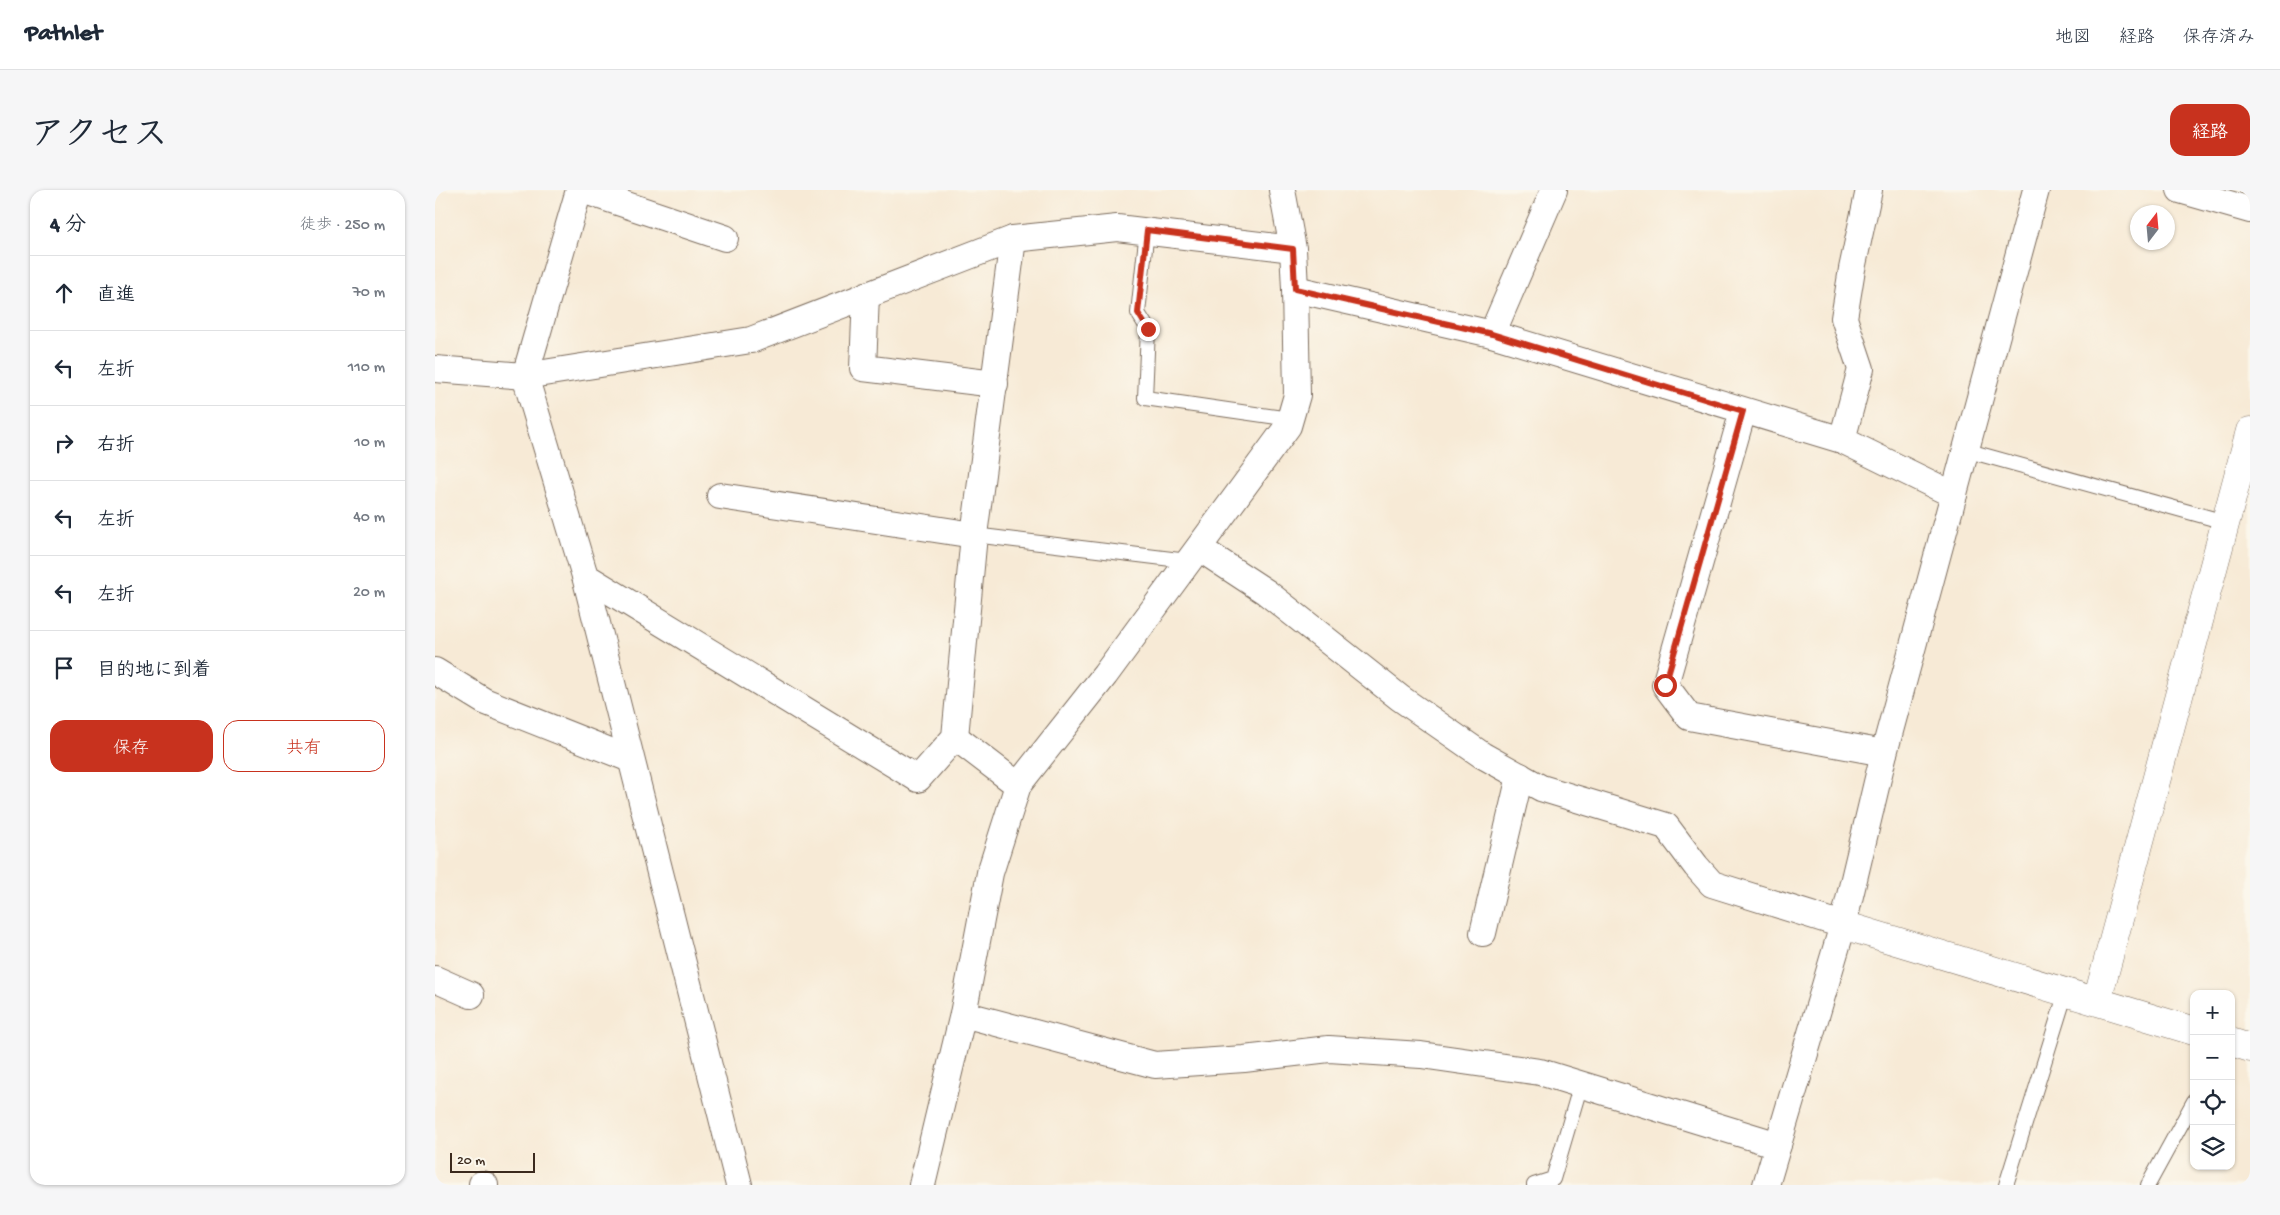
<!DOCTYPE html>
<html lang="ja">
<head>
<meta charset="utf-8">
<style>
	:root { --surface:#fff; --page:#f6f6f7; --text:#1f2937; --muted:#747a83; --line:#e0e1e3; --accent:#c8321e }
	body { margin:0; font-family:"Gochi Hand","Klee One",sans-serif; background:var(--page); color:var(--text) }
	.controls { position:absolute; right:15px; bottom:15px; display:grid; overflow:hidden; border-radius:10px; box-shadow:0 1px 4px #0004 }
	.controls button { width:45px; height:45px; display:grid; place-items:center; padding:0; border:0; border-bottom:1px solid var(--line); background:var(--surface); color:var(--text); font:25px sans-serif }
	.compass { position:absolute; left:1695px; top:15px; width:45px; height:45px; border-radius:50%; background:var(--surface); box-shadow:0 1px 4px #0004; rotate:16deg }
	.scale { position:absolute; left:15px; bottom:12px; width:85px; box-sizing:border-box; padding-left:5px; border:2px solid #3b2a1e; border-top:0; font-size:14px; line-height:18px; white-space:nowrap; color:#3b2a1e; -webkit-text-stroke:4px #fbf7ec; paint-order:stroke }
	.stop { position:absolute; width:15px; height:15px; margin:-11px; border:4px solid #c8321e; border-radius:50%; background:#fff }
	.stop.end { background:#c8321e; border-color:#fff; box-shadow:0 1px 5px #0008 }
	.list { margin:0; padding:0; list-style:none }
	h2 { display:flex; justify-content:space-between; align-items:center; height:65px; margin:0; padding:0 20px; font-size:21px }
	h2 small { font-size:16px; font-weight:400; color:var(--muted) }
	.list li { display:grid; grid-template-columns:32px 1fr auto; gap:15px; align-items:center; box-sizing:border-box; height:75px; padding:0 20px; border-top:1px solid var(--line) }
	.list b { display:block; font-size:19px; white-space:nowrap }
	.list em { font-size:16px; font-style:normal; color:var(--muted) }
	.actions { display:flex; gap:10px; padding:15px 20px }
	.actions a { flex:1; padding:11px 0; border:1px solid var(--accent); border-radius:15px; text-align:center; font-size:18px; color:var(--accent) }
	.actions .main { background:var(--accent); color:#fff }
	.icon { flex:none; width:28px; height:28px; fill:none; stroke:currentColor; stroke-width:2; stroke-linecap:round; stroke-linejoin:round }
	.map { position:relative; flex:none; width:1815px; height:995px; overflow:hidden; border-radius:15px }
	header { display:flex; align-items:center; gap:30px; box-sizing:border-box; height:70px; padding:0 25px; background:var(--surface); border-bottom:1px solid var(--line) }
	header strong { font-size:24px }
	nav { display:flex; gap:28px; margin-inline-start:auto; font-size:18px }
	.intro { display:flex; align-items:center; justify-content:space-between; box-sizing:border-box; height:120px; padding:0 30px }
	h1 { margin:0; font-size:35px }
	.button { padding:12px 22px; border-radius:15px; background:var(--accent); color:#fff; font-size:18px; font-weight:700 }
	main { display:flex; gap:30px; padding:0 30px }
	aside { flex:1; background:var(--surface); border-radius:15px; box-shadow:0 1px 4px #0004 }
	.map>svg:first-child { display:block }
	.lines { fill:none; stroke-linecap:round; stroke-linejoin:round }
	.service-casing { stroke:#7d6d5e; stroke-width:16 }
	.minor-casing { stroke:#7d6d5e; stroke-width:28 }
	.tertiary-casing { stroke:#7d6d5e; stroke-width:29 }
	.service { stroke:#fff; stroke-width:14 }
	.minor { stroke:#fff; stroke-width:26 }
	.tertiary { stroke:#fff; stroke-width:28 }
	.route { stroke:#c8321e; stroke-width:6 }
</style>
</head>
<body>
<header>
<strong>Pathlet</strong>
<nav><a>地図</a><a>経路</a><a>保存済み</a></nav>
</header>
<div class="intro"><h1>アクセス</h1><a class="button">経路</a></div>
<main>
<aside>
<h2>4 分<small>徒歩 · 250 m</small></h2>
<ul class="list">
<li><svg class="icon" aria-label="ahead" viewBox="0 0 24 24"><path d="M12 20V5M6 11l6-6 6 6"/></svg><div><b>直進</b></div><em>70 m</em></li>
<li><svg class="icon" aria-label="left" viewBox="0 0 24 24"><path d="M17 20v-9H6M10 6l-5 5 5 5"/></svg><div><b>左折</b></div><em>110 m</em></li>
<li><svg class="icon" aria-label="right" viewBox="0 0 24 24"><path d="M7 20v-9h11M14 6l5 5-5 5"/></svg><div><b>右折</b></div><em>10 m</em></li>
<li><svg class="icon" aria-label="left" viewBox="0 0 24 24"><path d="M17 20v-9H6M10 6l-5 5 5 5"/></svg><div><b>左折</b></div><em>40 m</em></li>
<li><svg class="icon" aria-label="left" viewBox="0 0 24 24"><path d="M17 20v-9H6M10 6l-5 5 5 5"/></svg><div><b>左折</b></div><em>20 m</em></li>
<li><svg class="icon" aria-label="arrive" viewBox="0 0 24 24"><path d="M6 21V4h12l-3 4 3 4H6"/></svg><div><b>目的地に到着</b></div></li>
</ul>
<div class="actions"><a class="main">保存</a><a>共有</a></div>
</aside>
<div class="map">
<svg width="1815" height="995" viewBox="0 0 1815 995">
	<rect width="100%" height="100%" fill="#fbf7ec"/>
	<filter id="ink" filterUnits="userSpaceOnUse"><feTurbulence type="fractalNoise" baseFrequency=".02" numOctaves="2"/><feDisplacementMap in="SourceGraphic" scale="10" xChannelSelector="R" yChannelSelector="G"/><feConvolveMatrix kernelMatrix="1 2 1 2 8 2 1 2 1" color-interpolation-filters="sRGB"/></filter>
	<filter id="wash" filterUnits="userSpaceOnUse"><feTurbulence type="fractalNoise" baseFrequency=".0096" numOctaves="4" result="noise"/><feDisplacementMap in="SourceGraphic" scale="20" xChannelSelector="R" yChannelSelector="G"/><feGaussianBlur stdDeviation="1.12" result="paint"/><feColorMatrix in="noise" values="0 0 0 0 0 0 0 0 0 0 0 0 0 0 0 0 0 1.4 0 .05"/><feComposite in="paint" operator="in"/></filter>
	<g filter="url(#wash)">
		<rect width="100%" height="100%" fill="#f7ead6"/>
	</g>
	<g filter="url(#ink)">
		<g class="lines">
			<g class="service-casing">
				<g id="service">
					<polyline points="712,40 703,123 713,139 710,208 855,229"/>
					<polyline points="1530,260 1790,332"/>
					<polyline points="539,345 753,371"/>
					<polyline points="1099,995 1118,989 1146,894"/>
					<polyline points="1571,995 1631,802"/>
					<polyline points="1713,995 1759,911"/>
				</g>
			</g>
			<g class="minor-casing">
				<g id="minor">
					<polyline points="144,0 90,186 150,386 304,995"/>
					<polyline points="147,0 290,48"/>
					<polyline points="1745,0 1815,20"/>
					<polyline points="860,99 1057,144 1407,250 1519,305"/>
					<polyline points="431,105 428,178 560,194"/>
					<polyline points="1057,144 1119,0"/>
					<polyline points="0,179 90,186 316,150 578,49 682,38 858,59"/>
					<polyline points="1308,221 1230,495 1254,527 1449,563"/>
					<polyline points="1407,250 1426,179 1409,128 1417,79 1434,0"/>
					<polyline points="285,306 539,345"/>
					<polyline points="764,358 831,402 965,508 1047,565 1106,598 1231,636 1261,676 1277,694 1408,735"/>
					<polyline points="150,386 483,589 520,547 539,345 578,49"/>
					<polyline points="0,481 49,511 195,569"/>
					<polyline points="520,547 583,595"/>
					<polyline points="1048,743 1085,586"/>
					<polyline points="0,789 36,805"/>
					<polyline points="528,824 720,875 809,869 894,859 986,865 1105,882 1343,955"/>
					<polyline points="47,994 50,995"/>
					<polyline points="487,995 528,824 555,683 583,595 670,485 853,236 862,205 860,99 858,59 847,0"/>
					<polyline points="1331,995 1408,735 1449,563 1601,0"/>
				</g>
			</g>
			<g class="tertiary-casing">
				<g id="tertiary">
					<polyline points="1408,735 1759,841"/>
					<polyline points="1662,811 1815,241"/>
					<polyline points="1796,852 1815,858"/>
				</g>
			</g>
			<use href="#service" class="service"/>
			<use href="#minor" class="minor"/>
			<use href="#tertiary" class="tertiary"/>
		</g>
	</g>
	<g class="lines" filter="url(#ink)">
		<polyline class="route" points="713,139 703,123 712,40 858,59 860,99 1057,144 1308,221 1230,495"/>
	</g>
</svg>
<div class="controls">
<button>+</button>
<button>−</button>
<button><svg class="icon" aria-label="locate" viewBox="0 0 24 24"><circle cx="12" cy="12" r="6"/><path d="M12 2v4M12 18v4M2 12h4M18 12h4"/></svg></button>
<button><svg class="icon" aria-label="layers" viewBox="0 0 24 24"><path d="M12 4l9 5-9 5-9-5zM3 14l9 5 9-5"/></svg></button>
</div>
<svg class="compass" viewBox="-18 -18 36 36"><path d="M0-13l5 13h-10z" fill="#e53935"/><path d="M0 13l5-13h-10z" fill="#747a83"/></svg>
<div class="scale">20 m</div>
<div class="stop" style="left:1230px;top:495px"></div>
<div class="stop end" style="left:713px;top:139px"></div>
</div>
</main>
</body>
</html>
